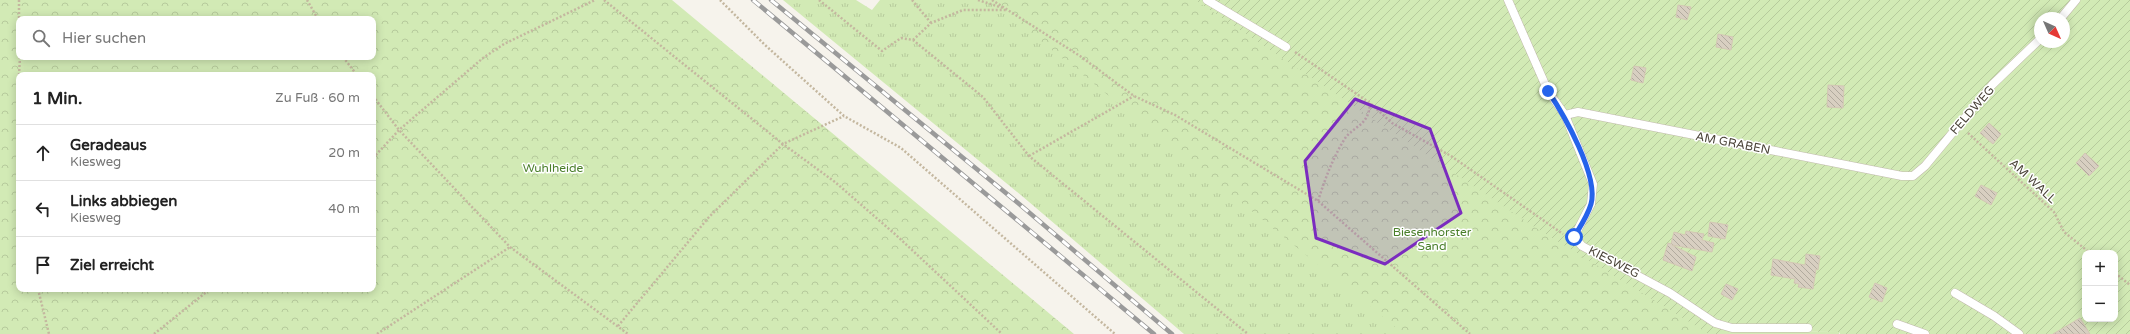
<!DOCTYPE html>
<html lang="de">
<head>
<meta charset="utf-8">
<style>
	:root { --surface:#fff; --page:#f2f2f2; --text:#222; --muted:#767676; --line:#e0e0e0 }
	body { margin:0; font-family:"Varela Round",sans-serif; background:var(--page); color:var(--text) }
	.controls { position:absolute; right:12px; bottom:12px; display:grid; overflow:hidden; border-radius:8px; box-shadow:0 2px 10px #0003 }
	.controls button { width:36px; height:36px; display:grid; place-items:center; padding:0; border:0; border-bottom:1px solid var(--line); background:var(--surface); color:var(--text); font:20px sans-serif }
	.compass { position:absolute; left:2034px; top:12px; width:36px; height:36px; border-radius:50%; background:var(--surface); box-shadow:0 2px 10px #0003; rotate:135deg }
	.stop { position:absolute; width:12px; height:12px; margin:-9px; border:3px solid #2563eb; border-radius:50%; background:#fff }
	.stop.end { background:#2563eb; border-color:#fff; box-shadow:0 1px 4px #0008 }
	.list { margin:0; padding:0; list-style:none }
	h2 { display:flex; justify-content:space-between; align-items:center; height:52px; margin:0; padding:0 16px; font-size:17px }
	h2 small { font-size:13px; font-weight:400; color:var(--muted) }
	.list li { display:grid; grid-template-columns:26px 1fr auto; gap:12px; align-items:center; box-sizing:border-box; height:56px; padding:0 16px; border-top:1px solid var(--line) }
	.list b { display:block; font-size:15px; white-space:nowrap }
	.list p { margin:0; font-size:13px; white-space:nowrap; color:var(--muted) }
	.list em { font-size:13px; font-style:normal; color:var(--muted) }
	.icon { flex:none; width:22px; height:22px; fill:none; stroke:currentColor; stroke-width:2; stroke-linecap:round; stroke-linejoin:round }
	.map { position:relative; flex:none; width:2130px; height:334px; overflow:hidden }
	.search { position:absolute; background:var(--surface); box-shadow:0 2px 10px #0003; left:16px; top:16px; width:360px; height:44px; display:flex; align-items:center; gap:10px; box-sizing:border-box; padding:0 14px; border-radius:8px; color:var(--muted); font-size:15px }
	.panel { position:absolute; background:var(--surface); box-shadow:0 2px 10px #0003; left:16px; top:72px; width:360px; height:220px; border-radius:8px }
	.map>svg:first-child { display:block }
	.grass { fill:url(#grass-tufts) }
	.forest { fill:url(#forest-crowns); fill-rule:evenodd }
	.garden { fill:url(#garden-furrows); fill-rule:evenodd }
	.building { fill:url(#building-back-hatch); stroke:#d3c7b4 }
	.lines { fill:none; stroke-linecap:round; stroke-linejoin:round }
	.lane-casing { stroke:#c2bbae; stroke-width:9 }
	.path { stroke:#c4b79f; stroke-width:2.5; stroke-dasharray:2 2; stroke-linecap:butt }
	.lane { stroke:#fff; stroke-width:8 }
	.rail-casing { stroke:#9a9a9a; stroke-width:4.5 }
	.rail { stroke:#fff; stroke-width:3; stroke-dasharray:9; stroke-linecap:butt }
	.route { stroke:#2563eb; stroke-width:5 }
	.marked { fill:#7b2cbf; fill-opacity:0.2; stroke:#7b2cbf; stroke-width:3; stroke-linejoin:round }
	.labels { text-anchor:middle; stroke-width:3; stroke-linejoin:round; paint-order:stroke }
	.street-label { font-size:12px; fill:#4b4439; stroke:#fff }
	.park-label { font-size:12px; fill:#4a7f2a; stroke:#fff }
</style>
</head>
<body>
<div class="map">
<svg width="2130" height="334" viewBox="0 0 2130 334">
	<defs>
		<pattern id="grass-tufts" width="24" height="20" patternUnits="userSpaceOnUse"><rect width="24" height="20" fill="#d2eab5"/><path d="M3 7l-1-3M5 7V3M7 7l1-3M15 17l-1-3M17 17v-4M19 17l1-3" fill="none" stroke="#b6ca9c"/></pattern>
		<pattern id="forest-crowns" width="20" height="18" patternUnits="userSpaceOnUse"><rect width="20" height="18" fill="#d2eab5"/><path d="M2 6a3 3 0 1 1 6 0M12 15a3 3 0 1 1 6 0" fill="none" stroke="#b6ca9c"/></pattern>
		<pattern id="garden-furrows" width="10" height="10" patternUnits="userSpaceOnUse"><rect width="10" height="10" fill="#d2eab5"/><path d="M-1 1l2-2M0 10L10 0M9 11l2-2" fill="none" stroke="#b6ca9c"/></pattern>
		<pattern id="building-back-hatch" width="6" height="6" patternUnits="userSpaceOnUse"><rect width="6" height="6" fill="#d8cfc1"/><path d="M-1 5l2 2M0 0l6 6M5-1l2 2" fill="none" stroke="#b1aa9e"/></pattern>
	</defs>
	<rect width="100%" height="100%" fill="#f6f3ec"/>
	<polygon class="grass" points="783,0 856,0 872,10 880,0 1195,0 1709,334 1184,334 1022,196"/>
	<g class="forest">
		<path d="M0,0H672L1074,334H0ZM19,19H373V57H19ZM19,75H373V289H19Z"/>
		<polygon points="990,0 1203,0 1736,332 1840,332 1839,334 1404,334"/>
	</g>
	<path class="garden" d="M1195,0H2130V334H1840V332L1722,331L1720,334H1709L1536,228ZM2040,18H2064V42H2040ZM2085,253H2115V319H2085Z"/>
	<g class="building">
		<polygon points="1678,5 1691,7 1687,20 1676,17"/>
		<polygon points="1718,34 1733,37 1731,50 1716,47"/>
		<polygon points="1634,66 1646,68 1643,83 1631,80"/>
		<polygon points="1828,85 1844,86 1843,108 1827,107"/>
		<polygon points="1989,123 2001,134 1993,144 1980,133"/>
		<polygon points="2085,153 2099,166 2089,176 2076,163"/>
		<polygon points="1981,185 1997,193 1991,205 1975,196"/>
		<polygon points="1710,222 1728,225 1725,239 1708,236"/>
		<polygon points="1686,231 1704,234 1702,240 1714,243 1712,252 1672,245 1696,257 1692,271 1663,260 1668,243 1671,244 1674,232 1685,235"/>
		<polygon points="1806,254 1820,256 1818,270 1816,269 1813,289 1798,287 1799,284 1794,283 1795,279 1771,275 1773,259 1805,265"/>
		<polygon points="1875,283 1887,288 1882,302 1869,297"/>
		<polygon points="1726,284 1738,289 1732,300 1721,294"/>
		<polygon points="2080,318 2090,334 2053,334"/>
	</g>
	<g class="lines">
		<g class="lane-casing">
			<g id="lane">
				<polyline points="1207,0 1286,47"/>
				<polyline points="1508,0 1548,91 1565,115 1593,184 1591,204 1574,237 1582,246 1670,293 1715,323 1732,328 1808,328"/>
				<polyline points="2061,18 2076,0"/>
				<polyline points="1565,115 1578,112 1902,176 1913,176 1925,166 1992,85 2040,39"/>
				<polyline points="1955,293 1994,316 2019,334"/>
				<polyline points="1897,324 1925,334"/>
			</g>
		</g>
		<g class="path">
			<polyline points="19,0 19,19"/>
			<polyline points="307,0 318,19"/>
			<polyline points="604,0 783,144 835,182 896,235 1002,334"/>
			<polyline points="720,0 765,45 844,116 901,148 1115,334"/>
			<polyline points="819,0 882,51 901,38 913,40 983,97 1029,156 1248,334"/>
			<polyline points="912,0 931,23"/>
			<polyline points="978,0 1003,8"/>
			<polyline points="992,0 1080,56 1134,96 1175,115 1318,201 1470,334"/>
			<polyline points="913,40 931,23 963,10 1007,10"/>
			<polyline points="1295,52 1370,103 1392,123 1451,156 1563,234"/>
			<polyline points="343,57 357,75"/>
			<polyline points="19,75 20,57"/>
			<polyline points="373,96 399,130 510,247 628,334"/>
			<polyline points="19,108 19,190"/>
			<polyline points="1968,133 2054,212 2064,232 2090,253"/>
			<polyline points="1029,156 1134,96"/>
			<polyline points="373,158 399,130 483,58 504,44 595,0"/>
			<path d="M1318,201C1325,179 1332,160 1344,140C1352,126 1369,127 1370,103"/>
			<polyline points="2115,273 2130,285"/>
			<polyline points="38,289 49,334"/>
			<polyline points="618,326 709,217 783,144 844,116"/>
			<polyline points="154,334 210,289"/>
			<polyline points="377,334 510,247"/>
		</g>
		<use href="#lane" class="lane"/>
		<g class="rail-casing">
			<g id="rail">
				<polyline points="753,0 1154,334"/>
				<polyline points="771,0 1018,203 1172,334"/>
			</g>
		</g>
		<use href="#rail" class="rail"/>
	</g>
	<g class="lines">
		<path class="route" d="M1548,91C1564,115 1599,176 1591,204C1588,215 1580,227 1574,237"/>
	</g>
	<path class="marked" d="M1355,99L1430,129L1461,213L1385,264L1316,238L1305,161Z"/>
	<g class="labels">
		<g class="street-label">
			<text transform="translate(1972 110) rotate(-49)" y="4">FELDWEG</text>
			<text transform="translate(1733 143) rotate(11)" y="4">AM GRABEN</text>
			<text transform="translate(2033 181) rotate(43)" y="4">AM WALL</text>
			<text transform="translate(1614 262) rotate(27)" y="4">KIESWEG</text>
		</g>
		<g class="park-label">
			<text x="553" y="172">Wuhlheide</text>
			<text x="1432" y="236">Biesenhorster<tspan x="1432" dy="14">Sand</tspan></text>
		</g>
	</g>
</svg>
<div class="controls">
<button>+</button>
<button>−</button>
</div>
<svg class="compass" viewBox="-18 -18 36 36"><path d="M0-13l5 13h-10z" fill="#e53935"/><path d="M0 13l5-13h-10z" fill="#767676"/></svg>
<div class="stop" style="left:1574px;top:237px"></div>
<div class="stop end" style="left:1548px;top:91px"></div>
<div class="search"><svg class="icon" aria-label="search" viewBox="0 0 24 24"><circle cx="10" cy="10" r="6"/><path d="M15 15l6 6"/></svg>Hier suchen</div>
<section class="panel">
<h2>1 Min.<small>Zu Fuß · 60 m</small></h2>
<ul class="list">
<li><svg class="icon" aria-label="ahead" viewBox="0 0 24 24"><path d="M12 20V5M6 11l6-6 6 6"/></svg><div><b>Geradeaus</b><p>Kiesweg</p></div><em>20 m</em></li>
<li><svg class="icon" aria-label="left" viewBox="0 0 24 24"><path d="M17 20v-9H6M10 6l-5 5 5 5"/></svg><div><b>Links abbiegen</b><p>Kiesweg</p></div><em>40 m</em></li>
<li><svg class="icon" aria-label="arrive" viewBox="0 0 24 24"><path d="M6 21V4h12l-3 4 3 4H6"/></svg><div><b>Ziel erreicht</b></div></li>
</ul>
</section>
</div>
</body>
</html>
